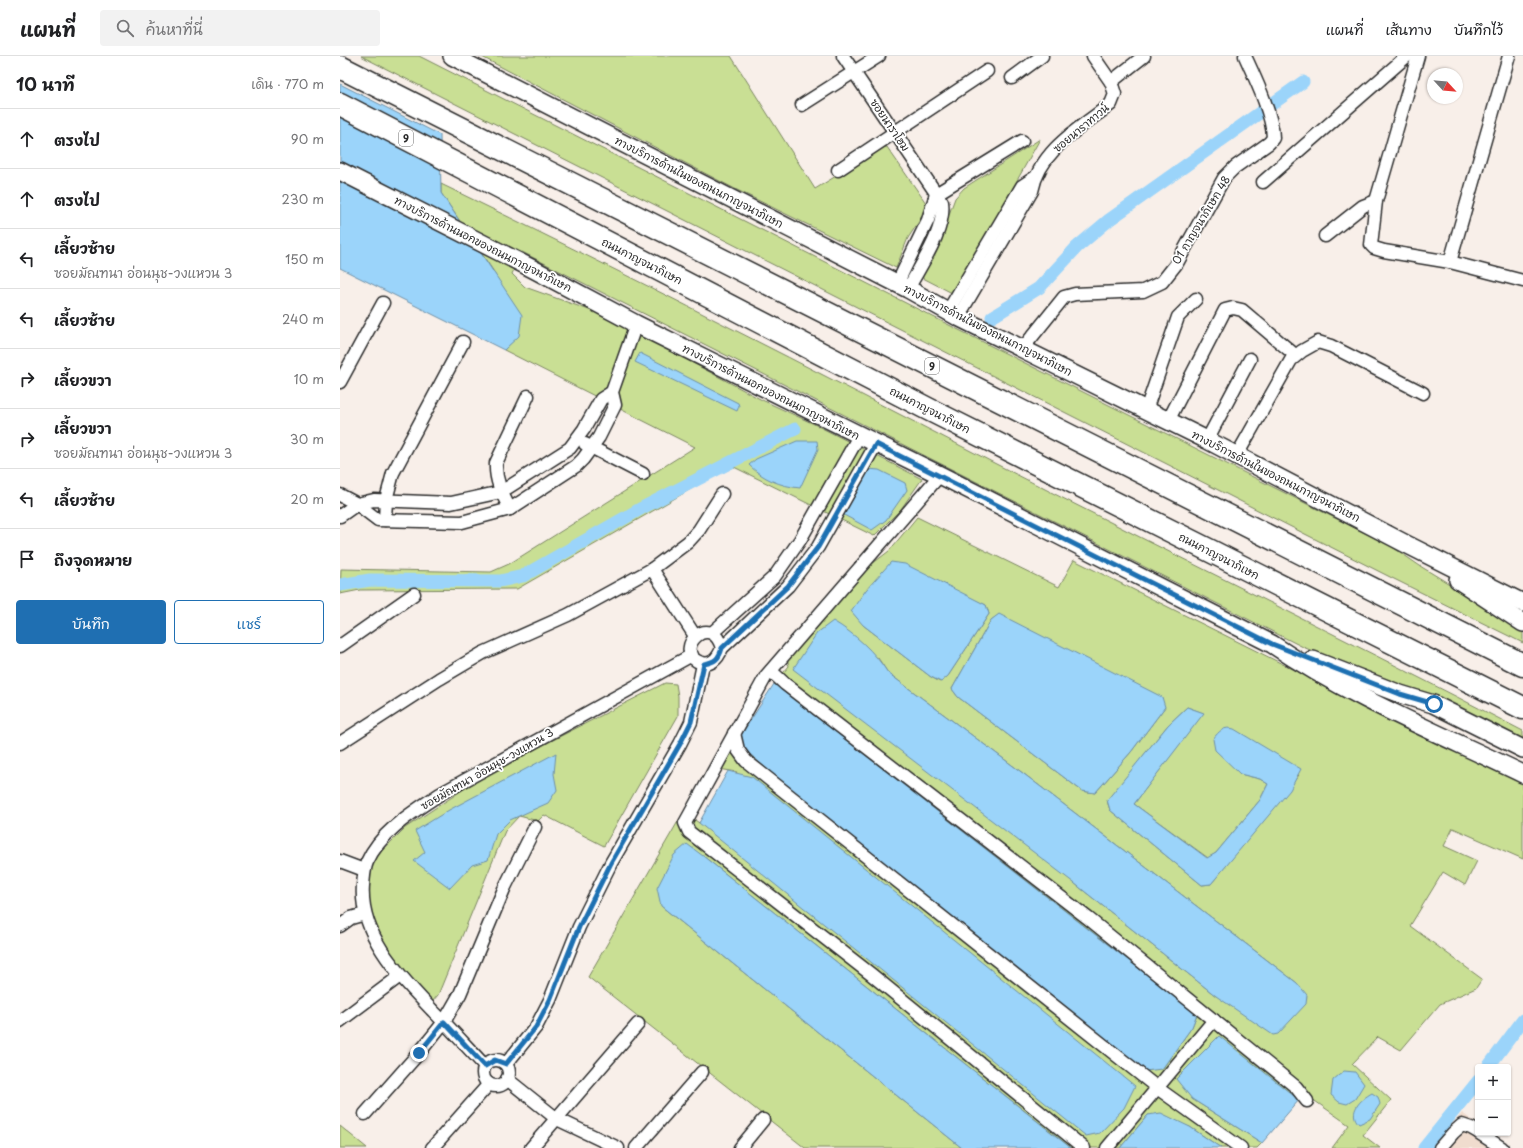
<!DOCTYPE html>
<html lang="th">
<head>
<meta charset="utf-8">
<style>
	:root { --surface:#fff; --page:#f2f2f2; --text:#202124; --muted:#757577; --line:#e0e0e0; --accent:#1f6fb2 }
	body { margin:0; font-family:"Playpen Sans","Playpen Sans Thai",sans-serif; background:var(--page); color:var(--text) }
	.controls { position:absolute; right:12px; bottom:12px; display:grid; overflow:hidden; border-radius:4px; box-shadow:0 1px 3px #0004 }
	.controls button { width:36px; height:36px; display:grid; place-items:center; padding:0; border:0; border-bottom:1px solid var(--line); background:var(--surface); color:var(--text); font:20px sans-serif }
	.compass { position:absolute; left:1087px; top:12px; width:36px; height:36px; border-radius:50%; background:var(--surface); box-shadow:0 1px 3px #0004; rotate:116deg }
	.stop { position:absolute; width:12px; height:12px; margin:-9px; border:3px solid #1f6fb2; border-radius:50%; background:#fff }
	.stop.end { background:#1f6fb2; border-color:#fff; box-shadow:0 1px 4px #0008 }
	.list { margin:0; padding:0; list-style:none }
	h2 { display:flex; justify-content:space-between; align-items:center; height:52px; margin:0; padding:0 16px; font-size:17px }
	h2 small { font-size:13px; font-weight:400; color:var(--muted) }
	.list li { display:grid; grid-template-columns:26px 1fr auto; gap:12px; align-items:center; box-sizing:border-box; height:60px; padding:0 16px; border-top:1px solid var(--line) }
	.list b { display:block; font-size:15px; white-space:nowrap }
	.list p { margin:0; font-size:13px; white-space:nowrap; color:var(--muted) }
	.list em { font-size:13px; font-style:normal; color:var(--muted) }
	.actions { display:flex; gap:8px; padding:12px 16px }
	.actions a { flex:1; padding:9px 0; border:1px solid var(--accent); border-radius:4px; text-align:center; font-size:14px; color:var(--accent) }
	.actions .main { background:var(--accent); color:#fff }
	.icon { flex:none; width:22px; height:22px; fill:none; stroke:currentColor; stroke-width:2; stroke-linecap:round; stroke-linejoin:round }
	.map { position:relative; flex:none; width:1183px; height:1092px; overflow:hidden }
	header { display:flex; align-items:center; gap:24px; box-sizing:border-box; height:56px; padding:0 20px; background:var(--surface); border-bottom:1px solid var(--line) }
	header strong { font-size:19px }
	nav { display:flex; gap:22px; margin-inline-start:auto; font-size:14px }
	.search { width:280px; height:36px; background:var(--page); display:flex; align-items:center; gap:10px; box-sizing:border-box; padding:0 14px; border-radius:4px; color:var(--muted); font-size:15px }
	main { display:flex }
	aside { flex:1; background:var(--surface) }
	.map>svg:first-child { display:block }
	.built { fill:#f0dcce }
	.green { fill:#c9df94; stroke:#7a8560; fill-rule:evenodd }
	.water { fill:#9bd4fa; stroke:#6e90a7 }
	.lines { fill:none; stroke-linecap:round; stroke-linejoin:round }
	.canal { stroke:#9bd4fa; stroke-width:13 }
	.minor-casing { stroke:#2b2b2b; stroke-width:15 }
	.secondary-casing { stroke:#2b2b2b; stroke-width:20 }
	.motorway-casing { stroke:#2b2b2b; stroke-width:25 }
	.minor { stroke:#fff; stroke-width:12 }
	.secondary { stroke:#fff; stroke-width:17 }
	.motorway { stroke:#fff; stroke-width:22 }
	.route { stroke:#1f6fb2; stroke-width:5 }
	.labels { text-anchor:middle; stroke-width:3.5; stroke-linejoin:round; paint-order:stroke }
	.shield { fill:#fff; stroke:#6b6b6b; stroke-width:1 }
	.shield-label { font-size:10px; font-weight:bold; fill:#2b2b2b }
	.street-label { font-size:11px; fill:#2b2b2b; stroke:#fff }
</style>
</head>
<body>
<header>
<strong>แผนที่</strong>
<div class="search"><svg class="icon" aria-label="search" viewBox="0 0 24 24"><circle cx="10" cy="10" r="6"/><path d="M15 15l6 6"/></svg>ค้นหาที่นี่</div>
<nav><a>แผนที่</a><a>เส้นทาง</a><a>บันทึกไว้</a></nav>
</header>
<main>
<aside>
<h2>10 นาที<small>เดิน · 770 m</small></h2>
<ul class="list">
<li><svg class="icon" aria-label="ahead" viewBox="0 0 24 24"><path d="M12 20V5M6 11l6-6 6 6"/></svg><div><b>ตรงไป</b></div><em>90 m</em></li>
<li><svg class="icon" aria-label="ahead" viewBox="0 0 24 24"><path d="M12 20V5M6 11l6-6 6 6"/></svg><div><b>ตรงไป</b></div><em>230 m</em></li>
<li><svg class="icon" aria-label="left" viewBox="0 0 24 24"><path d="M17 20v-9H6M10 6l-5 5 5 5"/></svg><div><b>เลี้ยวซ้าย</b><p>ซอยมัณฑนา อ่อนนุช-วงแหวน 3</p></div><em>150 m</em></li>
<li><svg class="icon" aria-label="left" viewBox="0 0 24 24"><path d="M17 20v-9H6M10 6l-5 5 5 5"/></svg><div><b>เลี้ยวซ้าย</b></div><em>240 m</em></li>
<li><svg class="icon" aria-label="right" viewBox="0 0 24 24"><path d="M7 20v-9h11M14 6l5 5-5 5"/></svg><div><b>เลี้ยวขวา</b></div><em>10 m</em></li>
<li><svg class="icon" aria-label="right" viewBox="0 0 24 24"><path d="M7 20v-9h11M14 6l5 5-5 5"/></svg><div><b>เลี้ยวขวา</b><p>ซอยมัณฑนา อ่อนนุช-วงแหวน 3</p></div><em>30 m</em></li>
<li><svg class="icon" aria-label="left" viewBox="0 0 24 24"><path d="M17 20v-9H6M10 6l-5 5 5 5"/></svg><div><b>เลี้ยวซ้าย</b></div><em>20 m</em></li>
<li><svg class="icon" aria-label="arrive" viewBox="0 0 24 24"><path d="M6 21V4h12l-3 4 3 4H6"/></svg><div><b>ถึงจุดหมาย</b></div></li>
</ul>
<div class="actions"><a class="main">บันทึก</a><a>แชร์</a></div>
</aside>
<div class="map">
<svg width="1183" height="1092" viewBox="0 0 1183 1092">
	<rect width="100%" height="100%" fill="#f8efe9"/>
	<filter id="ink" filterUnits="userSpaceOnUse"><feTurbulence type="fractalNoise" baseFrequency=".025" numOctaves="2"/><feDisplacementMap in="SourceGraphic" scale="8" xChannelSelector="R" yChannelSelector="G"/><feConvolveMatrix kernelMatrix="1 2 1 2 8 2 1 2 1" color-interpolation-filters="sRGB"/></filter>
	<g filter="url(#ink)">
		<polygon class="built" points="1122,1057 1138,1068 1138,1077 1151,1077 1172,1092 1094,1092"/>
		<g class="green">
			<polygon points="21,0 79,0 615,272 1051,490 1080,510 1183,573 1183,587 1050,521"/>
			<polygon points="140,0 391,0 475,133 543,91 547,91 586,147 580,164 568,182 556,212 397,134"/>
			<polygon points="700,83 614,238 581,221 600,183 615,142 624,132"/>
			<path d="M101,128C287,218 472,313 656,408C831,498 1008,584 1183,675V687L1064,632L963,591L182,196L172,218L185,231L263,259L422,344L474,368L582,423L561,453L534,480L394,411L365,425L177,533L20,534L0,538L1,513L151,516L169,508L355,391L164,294L178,280L154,216L101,137Z"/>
			<path d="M577,461L719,531L734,504L1183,728V803L1113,772L1104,790L1137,805L1125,829L1103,816L1070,870L1142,923L1136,932L1100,948L1061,994L1038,981L1012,1008L1051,1044L1023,1079L1040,1092H992L1009,1069L965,1038L959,1044L852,1043L922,1087L917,1092H881L850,1071L808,1059L780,1092H731L363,800L321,850L622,1092H465L248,921L340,762L355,764L359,767L397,716L379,713L401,679L822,1013L852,971L857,958L434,628L449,610L447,603L532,508L549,495ZM625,540L646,549L649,558L608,620L600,626L591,621L523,569ZM659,559L825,651L791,696L755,737L742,735L618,641L612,633L651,564ZM477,577L538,602L548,617L684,718L957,927L876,940L734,827ZM847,651L863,657L794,748L868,802L876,797L920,744L928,728L920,723L900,718L959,719L871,828L862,829L770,754L767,745L828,669Z"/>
			<polygon points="325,627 336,628 338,640 338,660 264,790 204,759 198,765 179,760 165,775 98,939 86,953 21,866 18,831 35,802 65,772 150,716"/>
			<polygon points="0,1070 27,1092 0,1092"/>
		</g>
		<g class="water">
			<polygon points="0,28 100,79 101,137 182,259 179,280 164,294 0,212"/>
			<polygon points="300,297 398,347 399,350 397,355 295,306"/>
			<path d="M457,385H477L478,393L460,432C440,430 423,423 409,409L416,403Z"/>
			<polygon points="528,413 539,414 565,427 567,434 546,464 532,474 502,458"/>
			<polygon points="551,506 565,508 646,549 649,558 608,620 601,626 591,621 523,569 511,555 526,534"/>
			<polygon points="659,558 822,641 825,651 791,696 755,737 742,735 618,641 612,633 651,564"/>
			<path d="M493,565C515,578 534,595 548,617L684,718L957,927L967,939L966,948L938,978L933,979L876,940L734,827L453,613L477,577Z"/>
			<polygon points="434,628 857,958 852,971 822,1013 805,1015 437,722 402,691 401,679"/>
			<path d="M847,651L864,657L794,748L867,802L876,797L920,744L928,728L920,723L900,718L875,694L873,683C879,675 884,670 894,673L961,713L950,734L871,828L862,829L770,754L767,744L828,669Z"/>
			<polygon points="216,697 214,718 217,734 208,747 170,764 156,778 148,804 132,809 110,832 74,805 85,796 75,775 109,754"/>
			<polygon points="388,715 412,721 795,1030 784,1052 760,1077 746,1080 359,767"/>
			<polygon points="347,788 363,800 731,1092 622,1092 321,850 317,832 334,799"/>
			<polygon points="879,980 959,1044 922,1087 852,1043 836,1023"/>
			<polygon points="1004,1015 1015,1016 1024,1028 1015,1043 1007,1048 999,1046 991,1039 993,1024"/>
			<path d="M1032,1037L1038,1041L1040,1048L1030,1063L1019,1068C1007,1056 1021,1043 1032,1037Z"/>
			<polygon points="821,1057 850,1071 881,1092 780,1092 808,1059"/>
		</g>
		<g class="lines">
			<g class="canal">
				<polyline points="652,261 699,232 737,191 769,164 963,26"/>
				<polyline points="0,529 30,524 160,525 183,520 302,452 455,373"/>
				<polyline points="1148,1011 1183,964"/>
				<polyline points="1084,1092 1138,1025"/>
			</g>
			<g class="minor-casing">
				<g id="minor">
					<path d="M503,0L602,146C606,174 581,208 568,233"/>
					<polyline points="1078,0 1036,145 1031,189 1034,192 1044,195 1110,206 1183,225"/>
					<polyline points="672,22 702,0"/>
					<polyline points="771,26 804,0"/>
					<polyline points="462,49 539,0"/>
					<polyline points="498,114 647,15"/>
					<polyline points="923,126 1067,0"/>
					<polyline points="596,138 682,85"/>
					<polyline points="985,180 1023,150 1036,145"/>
					<polyline points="1110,206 1169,0"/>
					<polyline points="557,228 588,164 596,138"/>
					<polyline points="608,255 682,130 694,122"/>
					<path d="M618,261L692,135C700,94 740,72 771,48L775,38L771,26L753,0"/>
					<path d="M683,292L724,241L735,238L803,235L822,226L837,207L884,122L895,111L929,87L933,82C933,59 915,22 905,0"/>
					<polyline points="0,326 43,247"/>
					<polyline points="806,354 838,261 856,243"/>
					<polyline points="828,365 885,254 893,252 902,254 955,299"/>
					<polyline points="867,384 910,303"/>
					<polyline points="245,388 303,418"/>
					<polyline points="897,399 951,304 962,295 978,286 991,290 1083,337"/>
					<polyline points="600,419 426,620 345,767 349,776 532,919 744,1092"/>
					<polyline points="0,439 17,448 38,464 122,466 170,453 236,410 243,403 259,381 275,349 272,336 296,268"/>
					<path d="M170,453C162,438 155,424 156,407L188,340"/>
					<polyline points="0,460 17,448 34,444 111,447 161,436 230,392 244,373 261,343 272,336"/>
					<polyline points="45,464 46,444 53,417 123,286"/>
					<polyline points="312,513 355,580"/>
					<polyline points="372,577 435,520 460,484 519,380"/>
					<polyline points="0,590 74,538"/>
					<path d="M382,592C371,555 334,592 357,605C370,612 378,603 382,592L448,530L478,491L536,388"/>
					<polyline points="431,615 445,628 749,863 956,1031 967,1045"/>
					<polyline points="394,677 398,694 406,705 820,1034 901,1092"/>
					<polyline points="0,687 99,623 143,597 228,559 312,513 348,486 359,474 382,438"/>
					<polyline points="0,805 24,814"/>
					<polyline points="0,870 11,862 25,858"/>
					<polyline points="0,965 60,920"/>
					<circle cx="156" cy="1017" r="13"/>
					<polyline points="166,1008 196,971 210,944 239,871 271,807 340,688 351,666 363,608"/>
					<path d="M145,1010C128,992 111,973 93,955C61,921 19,880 23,829C24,821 24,813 27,806C41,775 73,756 100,738L352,599"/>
					<polyline points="167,1023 217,1063 278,1092"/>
					<polyline points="25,1058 79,997 104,966 120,938 164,833 195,771"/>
					<polyline points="1139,1077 1162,1092"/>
					<polyline points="92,1092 149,1028"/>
					<polyline points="191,1092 298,968"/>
					<polyline points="296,1092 362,1016"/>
					<polyline points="400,1092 423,1064"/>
					<polyline points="767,1092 874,964"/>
					<polyline points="1100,1092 1113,1077 1122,1069 1131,1072 1138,1076"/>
				</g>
			</g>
			<g class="secondary-casing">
				<g id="secondary">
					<polyline points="112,0 568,233 618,261 867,384 1066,488 1183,547"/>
					<path d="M0,115L193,213L296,268L600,419L932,588C1010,641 1098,677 1183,718"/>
					<polyline points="1118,524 1183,567"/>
					<polyline points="973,604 1060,638 1093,648 1183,693"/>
				</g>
			</g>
			<g class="motorway-casing">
				<g id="motorway">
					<polyline points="0,11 1183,609"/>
					<polyline points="0,48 588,353 1183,652"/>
				</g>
			</g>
			<use href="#minor" class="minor"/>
			<use href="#secondary" class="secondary"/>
			<use href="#motorway" class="motorway"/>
		</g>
	</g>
	<g class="lines" filter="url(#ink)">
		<path class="route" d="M79,997L104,966L145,1010L155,1004L166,1008L196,971L210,944L239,871L271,807L340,688L351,666L364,608C375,606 379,603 382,592L448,530L478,491L536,388L932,588L1060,638L1094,648"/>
	</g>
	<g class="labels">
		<g class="shield">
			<rect x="59" y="74" width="14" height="16" rx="3"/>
			<rect x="585" y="302" width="14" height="16" rx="3"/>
		</g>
		<g class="shield-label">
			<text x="66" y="86">9</text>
			<text x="592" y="314">9</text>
		</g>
		<g class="street-label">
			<text transform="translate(550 69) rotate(56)" y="4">ซอยนาราโฮม</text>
			<text transform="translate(741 72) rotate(-40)" y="4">ซอยนาราทาวน์</text>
			<text transform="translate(359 126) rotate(27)" y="4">ทางบริการด้านในของถนนกาญจนาภิเษก</text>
			<text transform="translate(861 164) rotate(-59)" y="4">01 กาญจนาภิเษก 48</text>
			<text transform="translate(143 188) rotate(27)" y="4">ทางบริการด้านนอกของถนนกาญจนาภิเษก</text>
			<text transform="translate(302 205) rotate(27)" y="4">ถนนกาญจนาภิเษก</text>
			<text transform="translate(648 274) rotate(27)" y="4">ทางบริการด้านในของถนนกาญจนาภิเษก</text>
			<text transform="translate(431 336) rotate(27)" y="4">ทางบริการด้านนอกของถนนกาญจนาภิเษก</text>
			<text transform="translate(590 354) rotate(27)" y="4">ถนนกาญจนาภิเษก</text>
			<text transform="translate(936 420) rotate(27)" y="4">ทางบริการด้านในของถนนกาญจนาภิเษก</text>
			<text transform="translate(879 500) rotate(27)" y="4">ถนนกาญจนาภิเษก</text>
			<text transform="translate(147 713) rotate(-30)" y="4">ซอยมัณฑนา อ่อนนุช-วงแหวน 3</text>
		</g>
	</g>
</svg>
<div class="controls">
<button>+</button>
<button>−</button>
</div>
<svg class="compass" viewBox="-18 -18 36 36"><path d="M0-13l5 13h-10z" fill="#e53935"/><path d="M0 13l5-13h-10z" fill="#757577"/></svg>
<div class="stop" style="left:1094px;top:648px"></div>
<div class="stop end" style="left:79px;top:997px"></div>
</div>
</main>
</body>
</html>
